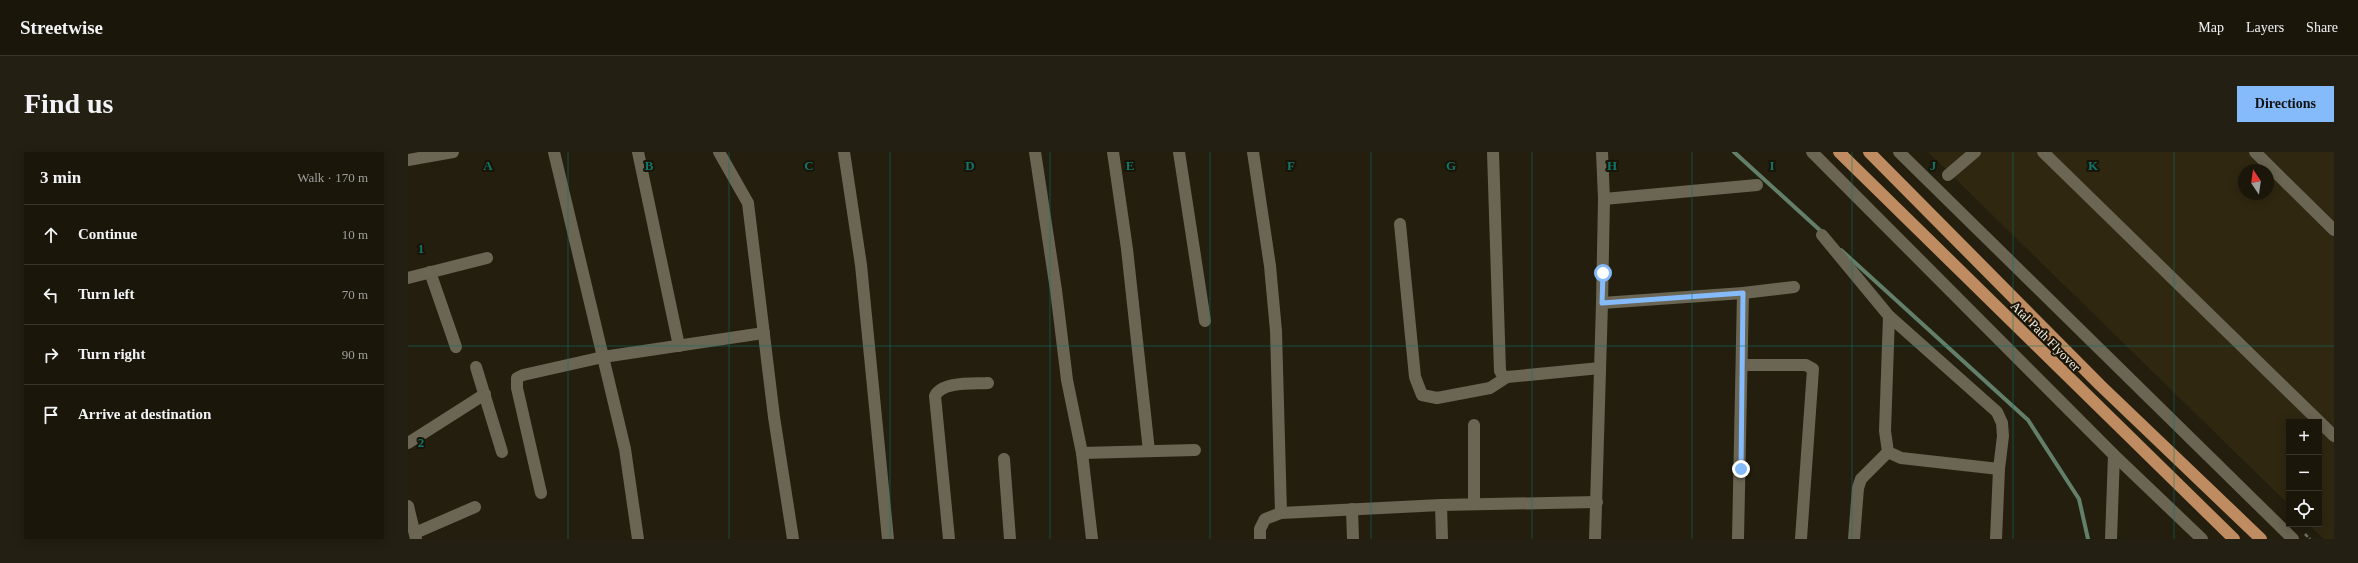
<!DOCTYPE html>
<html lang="en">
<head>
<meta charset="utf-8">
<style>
	:root { --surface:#1a160a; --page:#231f13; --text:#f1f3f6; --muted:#9f9f9c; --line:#38352b; --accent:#86bbfb }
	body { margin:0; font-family:"Times New Roman",serif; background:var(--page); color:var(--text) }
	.controls { position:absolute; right:12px; bottom:12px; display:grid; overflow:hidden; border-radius:0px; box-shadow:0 2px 10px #0003 }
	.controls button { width:36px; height:36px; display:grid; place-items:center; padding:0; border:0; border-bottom:1px solid var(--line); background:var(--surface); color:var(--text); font:20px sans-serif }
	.compass { position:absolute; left:1830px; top:12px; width:36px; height:36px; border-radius:50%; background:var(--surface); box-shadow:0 2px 10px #0003; rotate:347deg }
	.stop { position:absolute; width:12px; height:12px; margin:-9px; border:3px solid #86bbfb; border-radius:50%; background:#fff }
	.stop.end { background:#86bbfb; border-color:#fff; box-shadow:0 1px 4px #0008 }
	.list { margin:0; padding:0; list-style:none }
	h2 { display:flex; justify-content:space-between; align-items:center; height:52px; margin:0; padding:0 16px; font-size:17px }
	h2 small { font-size:13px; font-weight:400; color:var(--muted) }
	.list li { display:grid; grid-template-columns:26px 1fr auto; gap:12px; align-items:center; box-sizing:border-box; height:60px; padding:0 16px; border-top:1px solid var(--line) }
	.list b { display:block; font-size:15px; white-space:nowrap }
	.list em { font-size:13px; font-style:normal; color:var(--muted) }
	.icon { flex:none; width:22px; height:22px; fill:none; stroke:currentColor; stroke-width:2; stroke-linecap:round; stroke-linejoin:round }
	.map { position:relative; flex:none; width:1926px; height:387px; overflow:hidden; border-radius:0px }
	header { display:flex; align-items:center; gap:24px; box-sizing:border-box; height:56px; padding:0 20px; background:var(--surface); border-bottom:1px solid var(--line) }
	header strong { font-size:19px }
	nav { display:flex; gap:22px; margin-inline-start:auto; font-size:14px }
	.intro { display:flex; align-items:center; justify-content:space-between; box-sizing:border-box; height:96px; padding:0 24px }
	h1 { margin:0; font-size:28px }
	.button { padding:10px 18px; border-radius:0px; background:var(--accent); color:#111; font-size:14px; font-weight:700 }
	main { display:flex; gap:24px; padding:0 24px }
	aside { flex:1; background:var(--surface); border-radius:0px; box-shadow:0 2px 10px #0003 }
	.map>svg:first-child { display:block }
	.built { fill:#2f2710; fill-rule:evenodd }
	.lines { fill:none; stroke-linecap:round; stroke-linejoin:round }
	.stream { stroke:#637f6a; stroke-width:4 }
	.path { stroke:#746f62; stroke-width:2.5; stroke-dasharray:4 2; stroke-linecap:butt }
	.minor { stroke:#6b6553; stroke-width:12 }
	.major { stroke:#be8c60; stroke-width:12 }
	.route { stroke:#86bbfb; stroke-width:5 }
	.grid { fill:none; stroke:#0f766e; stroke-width:1; stroke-opacity:0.55 }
	.labels { text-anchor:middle; stroke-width:4; stroke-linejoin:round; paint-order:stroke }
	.street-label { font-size:13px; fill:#f5f1e7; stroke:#1a1406 }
	.grid-label { font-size:13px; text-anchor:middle; font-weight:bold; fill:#0f766e; stroke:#1a1406; stroke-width:4; stroke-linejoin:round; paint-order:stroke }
</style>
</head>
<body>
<header>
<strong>Streetwise</strong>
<nav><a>Map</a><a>Layers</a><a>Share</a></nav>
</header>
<div class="intro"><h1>Find us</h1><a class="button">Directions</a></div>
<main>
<aside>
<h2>3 min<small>Walk · 170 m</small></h2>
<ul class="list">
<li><svg class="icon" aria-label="ahead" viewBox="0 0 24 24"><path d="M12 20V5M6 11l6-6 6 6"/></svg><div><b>Continue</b></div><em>10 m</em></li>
<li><svg class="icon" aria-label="left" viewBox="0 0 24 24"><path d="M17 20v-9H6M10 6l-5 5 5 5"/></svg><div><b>Turn left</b></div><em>70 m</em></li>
<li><svg class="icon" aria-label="right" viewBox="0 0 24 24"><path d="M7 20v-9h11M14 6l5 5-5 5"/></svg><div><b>Turn right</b></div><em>90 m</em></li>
<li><svg class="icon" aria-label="arrive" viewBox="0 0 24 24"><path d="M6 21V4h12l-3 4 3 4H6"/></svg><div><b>Arrive at destination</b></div></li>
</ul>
</aside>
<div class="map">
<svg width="1926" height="387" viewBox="0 0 1926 387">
	<rect width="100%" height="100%" fill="#231e0e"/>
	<path class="built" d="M1520,0H1926V387H1916L1900,372H1911V270H1881V353ZM1836,18H1860V42H1836Z"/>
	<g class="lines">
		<g class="stream">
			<polyline points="1326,0 1415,81"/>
			<polyline points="1433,98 1620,268 1671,347 1680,387"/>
		</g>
		<polyline class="path" points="1897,382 1902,387"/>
		<g class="minor">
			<polyline points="146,0 217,297 230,387"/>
			<polyline points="230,0 271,194"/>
			<polyline points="311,0 340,51 366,265 385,387"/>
			<polyline points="436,0 453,113 480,387"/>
			<polyline points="627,0 648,138 659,228 674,301 684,387"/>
			<polyline points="705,0 719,97 741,299"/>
			<polyline points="771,0 797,169"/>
			<polyline points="845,0 862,114 868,179 873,361"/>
			<polyline points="1085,0 1092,219 1095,224 1099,225 1192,216"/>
			<polyline points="1404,0 1706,303 1794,387"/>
			<polyline points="1491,0 1885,387"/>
			<polyline points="1635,0 1926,284"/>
			<polyline points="1847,0 1926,78"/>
			<polyline points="0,8 45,0"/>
			<polyline points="1540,23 1567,0"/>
			<polyline points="1196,47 1349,33"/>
			<polyline points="992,72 1007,225 1014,243 1029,246 1082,236 1099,225"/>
			<polyline points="1414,83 1481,164 1589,260 1594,271 1595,284 1591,317 1588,387"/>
			<polyline points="22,120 48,195"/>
			<polyline points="0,126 79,106"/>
			<polyline points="1194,151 1335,141 1386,135"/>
			<polyline points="1481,164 1477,279 1480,300 1493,306 1591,317"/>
			<polyline points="1335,213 1398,213 1405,217 1393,387"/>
			<polyline points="68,215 94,300"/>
			<polyline points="0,291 77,242"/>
			<polyline points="674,301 787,298"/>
			<polyline points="596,307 602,387"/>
			<polyline points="133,341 109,236 109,226 115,223 195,205 356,181"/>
			<polyline points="1066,352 1066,273"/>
			<polyline points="1033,353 1034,387"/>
			<polyline points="0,354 8,387"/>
			<polyline points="944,357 945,387"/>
			<polyline points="7,381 67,355"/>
			<path d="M541,387L527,244C534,229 566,232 580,231"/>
			<polyline points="852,387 852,377 857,367 873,361 1033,353 1189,350"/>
			<polyline points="1187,387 1194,151 1196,47 1194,0"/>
			<polyline points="1330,387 1335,141"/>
			<polyline points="1446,387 1450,336 1453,327 1480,300"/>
			<polyline points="1703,387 1706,303"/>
		</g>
		<g class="major">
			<polyline points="1431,0 1826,387"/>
			<polyline points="1461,0 1692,233 1853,387"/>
		</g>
	</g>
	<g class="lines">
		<polyline class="route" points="1195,121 1194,151 1335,141 1333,317"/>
	</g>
	<path class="grid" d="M160,0V387M321,0V387M482,0V387M642,0V387M802,0V387M963,0V387M1124,0V387M1284,0V387M1444,0V387M1605,0V387M1766,0V387M0,194H1926"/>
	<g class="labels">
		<g class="street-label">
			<text transform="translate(1638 184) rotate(45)" y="5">Atal Path Flyover</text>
		</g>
	</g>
	<g class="grid-label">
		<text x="80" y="18">A</text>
		<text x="241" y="18">B</text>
		<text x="401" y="18">C</text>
		<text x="562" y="18">D</text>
		<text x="722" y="18">E</text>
		<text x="883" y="18">F</text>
		<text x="1043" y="18">G</text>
		<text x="1204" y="18">H</text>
		<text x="1364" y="18">I</text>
		<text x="1525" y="18">J</text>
		<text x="1685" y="18">K</text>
		<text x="13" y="101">1</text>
		<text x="13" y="295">2</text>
	</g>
</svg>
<div class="controls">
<button>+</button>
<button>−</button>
<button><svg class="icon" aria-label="locate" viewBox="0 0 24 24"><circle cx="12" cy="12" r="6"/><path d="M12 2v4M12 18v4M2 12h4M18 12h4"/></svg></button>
</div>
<svg class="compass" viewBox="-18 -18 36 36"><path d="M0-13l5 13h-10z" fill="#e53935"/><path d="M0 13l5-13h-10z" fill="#9f9f9c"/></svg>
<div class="stop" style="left:1195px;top:121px"></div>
<div class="stop end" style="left:1333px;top:317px"></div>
</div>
</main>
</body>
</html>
